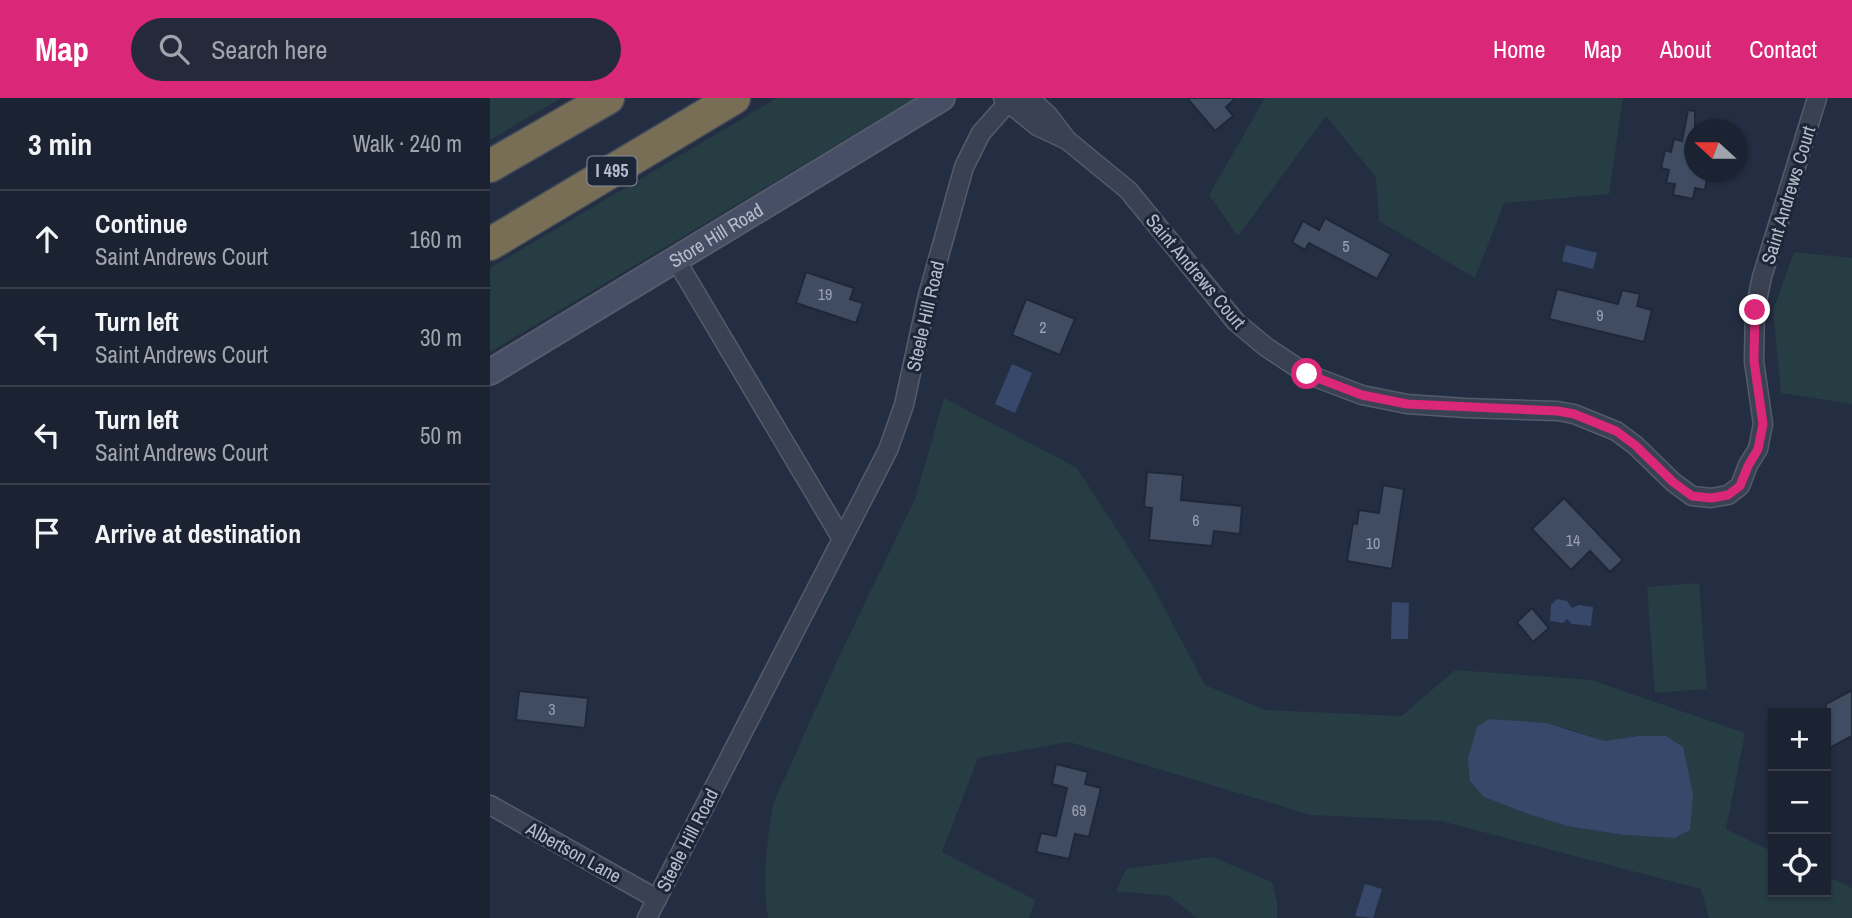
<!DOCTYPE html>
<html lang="en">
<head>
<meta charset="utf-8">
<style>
	:root { --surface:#1b2232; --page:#242a3a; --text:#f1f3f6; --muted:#a0a4ac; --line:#393f4d; --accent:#db2777 }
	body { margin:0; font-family:"Archivo Narrow",sans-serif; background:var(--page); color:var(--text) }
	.controls { position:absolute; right:21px; bottom:21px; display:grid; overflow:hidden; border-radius:0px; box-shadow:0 2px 5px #0004 }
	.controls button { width:63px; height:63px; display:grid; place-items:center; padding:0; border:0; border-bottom:2px solid var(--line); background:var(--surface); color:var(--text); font:35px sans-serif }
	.compass { position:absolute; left:1194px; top:21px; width:63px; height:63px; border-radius:50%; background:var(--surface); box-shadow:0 2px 5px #0004; rotate:291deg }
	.stop { position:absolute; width:21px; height:21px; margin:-16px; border:5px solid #db2777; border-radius:50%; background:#fff }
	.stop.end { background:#db2777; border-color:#fff; box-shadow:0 2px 7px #0008 }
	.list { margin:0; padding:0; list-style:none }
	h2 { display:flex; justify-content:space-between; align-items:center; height:91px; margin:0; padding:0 28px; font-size:30px }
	h2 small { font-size:23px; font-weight:400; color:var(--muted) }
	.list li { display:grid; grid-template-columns:46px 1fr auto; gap:21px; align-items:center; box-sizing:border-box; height:98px; padding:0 28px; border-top:2px solid var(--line) }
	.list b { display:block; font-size:26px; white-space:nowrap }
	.list p { margin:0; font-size:23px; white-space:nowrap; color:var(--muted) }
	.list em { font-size:23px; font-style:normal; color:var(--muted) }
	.icon { flex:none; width:38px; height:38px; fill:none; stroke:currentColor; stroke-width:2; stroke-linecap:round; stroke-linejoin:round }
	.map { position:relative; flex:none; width:1362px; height:820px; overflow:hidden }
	header { display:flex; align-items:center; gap:42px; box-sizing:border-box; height:98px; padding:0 35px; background:var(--accent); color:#fff }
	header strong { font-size:33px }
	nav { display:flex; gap:38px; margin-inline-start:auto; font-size:24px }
	.search { width:490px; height:63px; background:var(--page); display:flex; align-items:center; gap:18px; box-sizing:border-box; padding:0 24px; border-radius:38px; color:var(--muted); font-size:26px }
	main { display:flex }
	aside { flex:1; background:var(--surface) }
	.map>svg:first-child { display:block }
	.green { fill:#263d43; fill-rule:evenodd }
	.water { fill:#37486a }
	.building { fill:#404c62; stroke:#1f2839; stroke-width:2 }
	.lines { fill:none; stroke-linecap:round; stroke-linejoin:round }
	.minor-casing { stroke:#545c6c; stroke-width:21 }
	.secondary-casing { stroke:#545c6c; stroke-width:28 }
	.motorway-casing { stroke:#404959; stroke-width:35 }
	.minor { stroke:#394152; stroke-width:18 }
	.secondary { stroke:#464f65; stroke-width:24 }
	.motorway { stroke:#786e55; stroke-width:32 }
	.route { stroke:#db2777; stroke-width:9 }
	.labels { text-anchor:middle; stroke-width:6; stroke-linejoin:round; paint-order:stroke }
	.number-label { font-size:16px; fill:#98a0b2 }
	.shield { fill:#1d2637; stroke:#888f9f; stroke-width:2 }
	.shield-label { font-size:18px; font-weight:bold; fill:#b6bccc }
	.street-label { font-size:19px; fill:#b6bccc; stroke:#1d2637 }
</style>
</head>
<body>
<header>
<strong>Map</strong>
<div class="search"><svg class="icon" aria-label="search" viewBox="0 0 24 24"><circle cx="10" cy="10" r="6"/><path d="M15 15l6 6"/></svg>Search here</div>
<nav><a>Home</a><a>Map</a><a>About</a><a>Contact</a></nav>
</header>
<main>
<aside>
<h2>3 min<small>Walk · 240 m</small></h2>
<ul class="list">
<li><svg class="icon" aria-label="ahead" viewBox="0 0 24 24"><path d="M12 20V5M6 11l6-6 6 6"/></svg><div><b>Continue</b><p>Saint Andrews Court</p></div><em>160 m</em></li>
<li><svg class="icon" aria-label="left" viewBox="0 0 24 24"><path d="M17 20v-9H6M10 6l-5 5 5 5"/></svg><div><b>Turn left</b><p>Saint Andrews Court</p></div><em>30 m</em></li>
<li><svg class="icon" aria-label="left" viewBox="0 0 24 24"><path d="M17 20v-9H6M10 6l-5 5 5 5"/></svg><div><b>Turn left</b><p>Saint Andrews Court</p></div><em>50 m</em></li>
<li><svg class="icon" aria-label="arrive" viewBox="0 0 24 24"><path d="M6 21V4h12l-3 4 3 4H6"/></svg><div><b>Arrive at destination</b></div></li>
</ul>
</aside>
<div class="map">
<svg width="1362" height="820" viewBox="0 0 1362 820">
	<rect width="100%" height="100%" fill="#242e42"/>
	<g class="green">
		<polygon points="0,0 71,0 0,42"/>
		<polygon points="287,0 425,0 0,254 0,170"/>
		<polygon points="775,0 1133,0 1119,96 1014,105 985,180 889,123 886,79 836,18 748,138 719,97"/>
		<polygon points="1304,154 1362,160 1362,306 1291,295 1283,213"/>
		<path d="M454,300L587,370L660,483L715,587L775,612L912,618L965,572L1101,582L1255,635L1236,731L1283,754V794H1336V778L1362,790V820H1219L1211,791L951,723L821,717L579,644L488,660L452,754L545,802L539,820H278C272,790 277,735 284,704L347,563L425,401ZM999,621L1072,629L1115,643L1148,638L1200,732L1185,740L1134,737L1077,728L1038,716L994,699Z"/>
		<polygon points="1209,485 1217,591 1165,595 1157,489"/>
		<polygon points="722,759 782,784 787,804 787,820 707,820 679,798 626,793 636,771"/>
	</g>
	<g class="water">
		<polygon points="1076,147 1107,155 1103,171 1072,163"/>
		<polygon points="522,266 542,275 525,315 505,306"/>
		<polygon points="1067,501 1077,503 1082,510 1089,507 1103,509 1101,528 1082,526 1077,521 1073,525 1060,523 1061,507"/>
		<polygon points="902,504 919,505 918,541 901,541"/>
		<polygon points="999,621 1056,625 1115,643 1148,638 1176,638 1193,649 1203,696 1200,732 1185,740 1134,737 1077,728 1038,716 994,699 980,683 978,660 987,629"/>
		<polygon points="875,786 892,791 883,820 865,818"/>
	</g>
	<g class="building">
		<polygon points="697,0 746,0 736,9 743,18 725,33"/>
		<polygon points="1198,12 1205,13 1205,74 1218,74 1215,92 1205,90 1203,101 1183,97 1185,86 1176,85 1179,72 1171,70 1175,52 1181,54 1184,41 1192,43"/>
		<polygon points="835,120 901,156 887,181 819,145 815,152 802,144 813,123 829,132"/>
		<polygon points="316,174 364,190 360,201 373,205 366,225 306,205"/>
		<polygon points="1067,191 1128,206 1132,192 1150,196 1147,208 1162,212 1154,244 1059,221"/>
		<polygon points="536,201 585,221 570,257 522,237"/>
		<polygon points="657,374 693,377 691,402 752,408 750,436 724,433 722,448 659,442 662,410 654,409"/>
		<polygon points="893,387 914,391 902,471 857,463 863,425 867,426 869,412 889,415"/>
		<polygon points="1074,400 1133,462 1120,474 1100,453 1081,472 1042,431"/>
		<polygon points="1042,510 1059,530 1043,544 1027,524"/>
		<polygon points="1362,592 1362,638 1336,652 1336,606"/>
		<polygon points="29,593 98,600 95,630 26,622"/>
		<polygon points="566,666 598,674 595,686 611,690 599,739 585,736 579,761 546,754 551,735 566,738 577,690 562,686"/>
	</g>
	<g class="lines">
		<g class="minor-casing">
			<g id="minor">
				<polyline points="513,0 547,28 577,42 558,17 539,0"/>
				<polyline points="577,42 638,92 746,224 776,249 817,276 872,297 917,306 975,310 1068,313 1084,316 1126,333 1145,347 1183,384 1202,398 1221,400 1238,397 1250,388 1258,367 1268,351 1273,326 1264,263 1265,212 1272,179 1327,0"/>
				<polyline points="186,162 352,441"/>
				<polyline points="0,707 167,801"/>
				<polyline points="157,820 398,352 414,307 438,197 474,69 491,35 522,0"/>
			</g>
		</g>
		<g class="secondary-casing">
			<g id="secondary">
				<path id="s1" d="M0,274L452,0"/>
			</g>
		</g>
		<g class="motorway-casing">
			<g id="motorway">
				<polyline points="0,68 118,0"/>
				<polyline points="0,146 244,0"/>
			</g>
		</g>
		<use href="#minor" class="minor"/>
		<use href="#secondary" class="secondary"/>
		<use href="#motorway" class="motorway"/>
	</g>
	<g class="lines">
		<polyline class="route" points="817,276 872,297 917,306 1068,313 1084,316 1126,333 1145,347 1183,384 1202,398 1221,400 1238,397 1250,388 1258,368 1268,351 1273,326 1264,263 1265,212"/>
	</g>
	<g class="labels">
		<g class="number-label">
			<text x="856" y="154">5</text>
			<text x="335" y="202">19</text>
			<text x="1110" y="223">9</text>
			<text x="553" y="235">2</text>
			<text x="706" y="428">6</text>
			<text x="1083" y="448">14</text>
			<text x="883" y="451">10</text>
			<text x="62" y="617">3</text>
			<text x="589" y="718">69</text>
		</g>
		<rect class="shield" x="97.5" y="58.5" width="49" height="29" rx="5"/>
		<g class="shield-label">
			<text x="122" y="79">I 495</text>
		</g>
		<g class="street-label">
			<text transform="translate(1298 97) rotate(-73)" y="7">Saint Andrews Court</text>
			<text dy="7" stroke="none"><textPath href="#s1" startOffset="264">Store Hill Road</textPath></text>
			<text transform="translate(706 173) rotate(50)" y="7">Saint Andrews Court</text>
			<text transform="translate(435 218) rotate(-77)" y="7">Steele Hill Road</text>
			<text transform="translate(197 742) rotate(-63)" y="7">Steele Hill Road</text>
			<text transform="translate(84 754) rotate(29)" y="7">Albertson Lane</text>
		</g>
	</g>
</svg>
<div class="controls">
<button>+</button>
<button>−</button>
<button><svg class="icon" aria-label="locate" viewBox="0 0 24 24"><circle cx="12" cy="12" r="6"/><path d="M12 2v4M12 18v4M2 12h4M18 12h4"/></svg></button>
</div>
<svg class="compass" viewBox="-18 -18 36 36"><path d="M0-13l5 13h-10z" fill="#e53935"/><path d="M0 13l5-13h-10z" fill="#a0a4ac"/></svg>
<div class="stop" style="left:817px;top:276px"></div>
<div class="stop end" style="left:1265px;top:212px"></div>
</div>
</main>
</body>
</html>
